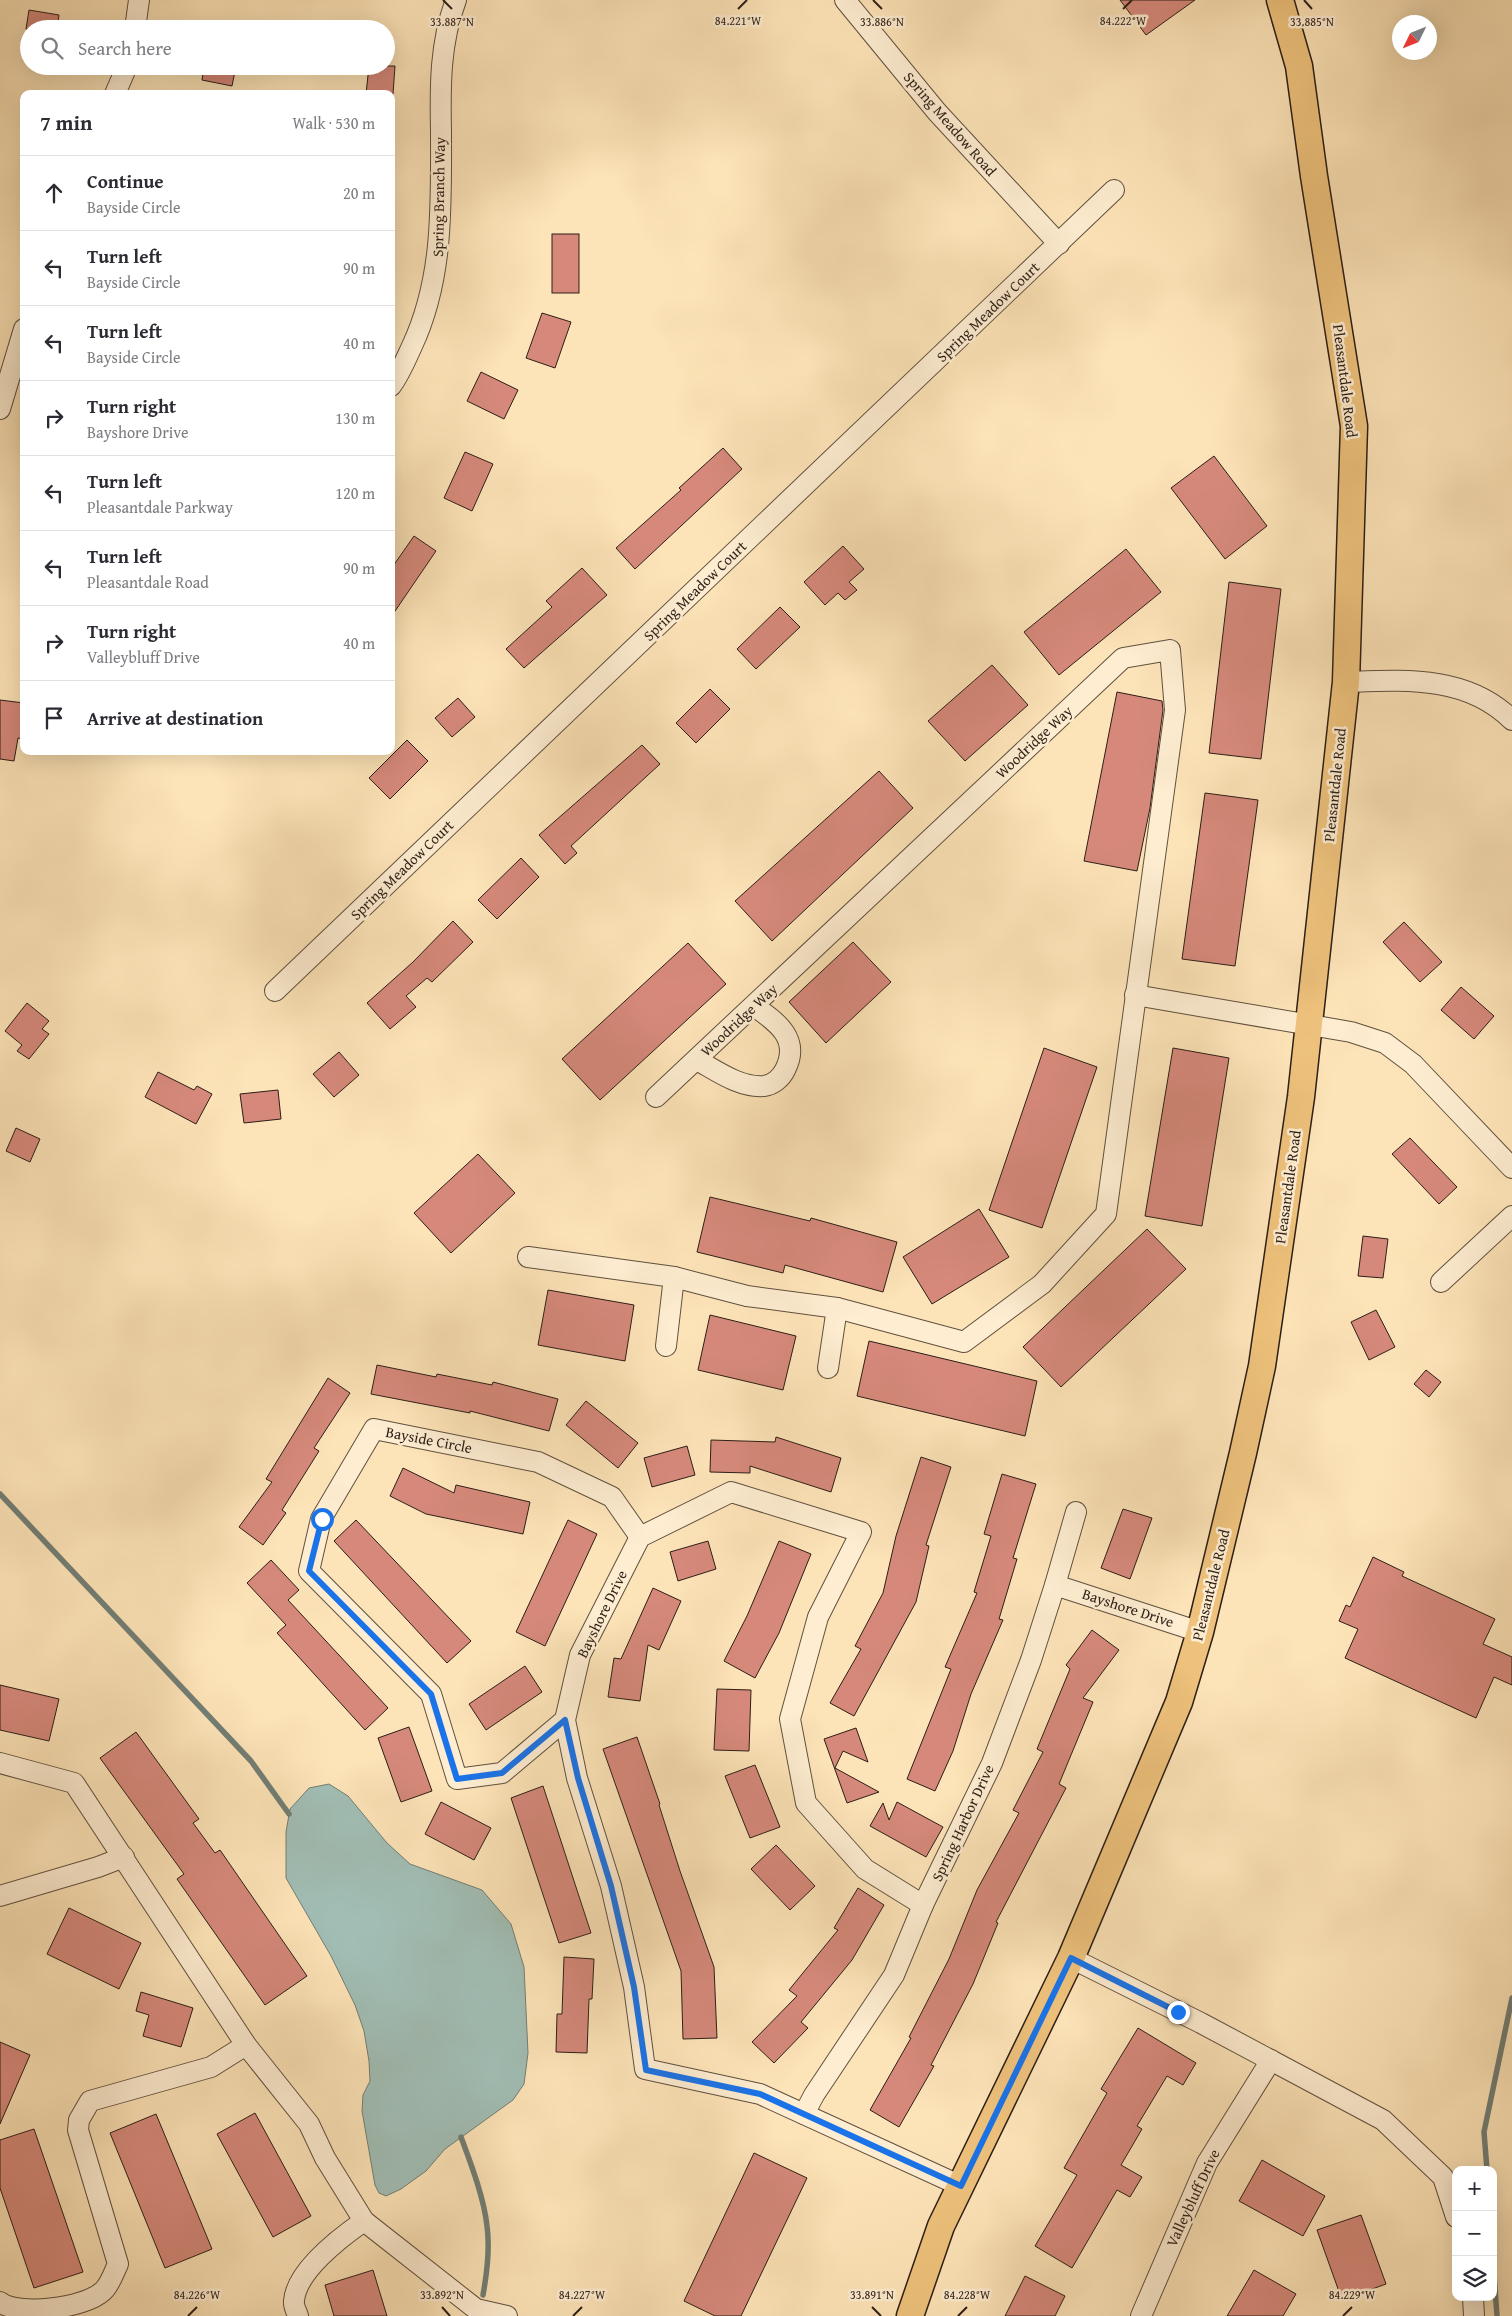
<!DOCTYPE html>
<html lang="en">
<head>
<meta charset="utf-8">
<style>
	:root { --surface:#fff; --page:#f2f2f3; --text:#2b2b33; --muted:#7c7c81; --line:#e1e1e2 }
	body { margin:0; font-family:"Gentium Book Plus",serif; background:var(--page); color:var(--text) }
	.controls { position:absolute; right:15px; bottom:15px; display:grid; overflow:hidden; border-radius:10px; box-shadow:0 5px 20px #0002 }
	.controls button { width:45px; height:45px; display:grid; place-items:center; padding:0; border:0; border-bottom:1px solid var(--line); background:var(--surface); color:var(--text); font:25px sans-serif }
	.compass { position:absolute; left:1392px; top:15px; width:45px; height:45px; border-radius:50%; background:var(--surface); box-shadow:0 5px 20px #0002; rotate:227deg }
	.stop { position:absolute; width:15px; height:15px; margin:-11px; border:4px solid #1a73e8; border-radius:50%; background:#fff }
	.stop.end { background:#1a73e8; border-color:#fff; box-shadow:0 1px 5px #0008 }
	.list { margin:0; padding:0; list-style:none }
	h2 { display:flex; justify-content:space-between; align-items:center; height:65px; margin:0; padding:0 20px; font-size:21px }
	h2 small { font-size:16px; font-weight:400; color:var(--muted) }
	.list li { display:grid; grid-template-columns:32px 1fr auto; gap:15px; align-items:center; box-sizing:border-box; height:75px; padding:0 20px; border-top:1px solid var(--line) }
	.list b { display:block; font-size:19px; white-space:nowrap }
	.list p { margin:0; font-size:16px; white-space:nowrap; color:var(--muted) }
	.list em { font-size:16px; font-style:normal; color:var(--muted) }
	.icon { flex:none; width:28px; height:28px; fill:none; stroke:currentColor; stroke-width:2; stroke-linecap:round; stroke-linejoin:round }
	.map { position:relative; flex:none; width:1512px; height:2316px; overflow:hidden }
	.search { position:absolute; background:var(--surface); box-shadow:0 5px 20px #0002; left:20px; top:20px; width:375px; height:55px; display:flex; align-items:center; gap:12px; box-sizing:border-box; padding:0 18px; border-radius:28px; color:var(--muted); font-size:19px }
	.panel { position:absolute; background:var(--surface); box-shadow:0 5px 20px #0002; left:20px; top:90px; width:375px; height:665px; border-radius:10px }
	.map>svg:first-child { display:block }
	.water { fill:#a1beb5; stroke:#727e75 }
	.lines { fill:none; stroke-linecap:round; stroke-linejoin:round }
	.stream { stroke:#727e75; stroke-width:5.5 }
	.building { fill:#d6897b; stroke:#2c1e16 }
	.minor-casing { stroke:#60503e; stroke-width:22 }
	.major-casing { stroke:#2c1e16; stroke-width:29 }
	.minor { stroke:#feedd1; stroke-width:20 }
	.major { stroke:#eec27c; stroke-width:26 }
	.route { stroke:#1a73e8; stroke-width:6 }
	.ticks { fill:none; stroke:#2c1e16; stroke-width:2 }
	.labels { text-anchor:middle; stroke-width:5; stroke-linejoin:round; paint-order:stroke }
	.street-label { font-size:15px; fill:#2c1e16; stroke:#feedd1 }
	.ticks-label { font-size:12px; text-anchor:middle; fill:#2c1e16; stroke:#feedd1; stroke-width:5; stroke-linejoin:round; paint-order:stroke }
</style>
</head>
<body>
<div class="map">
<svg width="1512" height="2316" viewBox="0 0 1512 2316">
	<rect width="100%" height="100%" fill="#fde4b8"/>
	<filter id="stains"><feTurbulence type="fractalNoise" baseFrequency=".004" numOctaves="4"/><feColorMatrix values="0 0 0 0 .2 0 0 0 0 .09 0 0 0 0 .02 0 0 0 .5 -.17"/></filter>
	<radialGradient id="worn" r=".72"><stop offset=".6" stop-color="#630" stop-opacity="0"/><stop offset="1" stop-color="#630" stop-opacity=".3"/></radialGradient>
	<polygon class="water" points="329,1784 348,1796 387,1843 410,1864 482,1890 511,1924 524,1967 528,2053 524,2084 513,2100 445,2149 426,2171 401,2189 386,2196 379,2193 375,2185 362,2111 363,2095 370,2081 369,2061 364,2031 355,2005 331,1956 286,1878 286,1832 290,1809 309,1788"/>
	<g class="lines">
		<g class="stream">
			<polyline points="0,1494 251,1761 289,1814"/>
			<path d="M461,2137C471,2164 484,2198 487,2226C490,2248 487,2273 483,2295"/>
			<polyline points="1487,2170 1484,2132 1512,1998"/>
			<polyline points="1493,2260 1497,2316"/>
		</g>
	</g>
	<g class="building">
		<polygon points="1120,0 1195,0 1146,35"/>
		<polygon points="29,10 59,15 57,29 26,29"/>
		<polygon points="204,66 236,66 232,86 202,80"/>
		<polygon points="369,66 395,66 393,94 366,94"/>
		<rect x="552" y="234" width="27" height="59"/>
		<polygon points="542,313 571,322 555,368 526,358"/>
		<polygon points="481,372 518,390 504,419 467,401"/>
		<polygon points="723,448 742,469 635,569 616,548 681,490 679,488"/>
		<polygon points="465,452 493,464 472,511 444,498"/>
		<polygon points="1214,456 1267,526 1225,559 1171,488"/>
		<polygon points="414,536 436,551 391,617 391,569"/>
		<polygon points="843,546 864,569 849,582 857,590 845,600 838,593 825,605 804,582"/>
		<polygon points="1126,549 1161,592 1059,675 1024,632"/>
		<polygon points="582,568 607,595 524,668 506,649 552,607 546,601"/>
		<polygon points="1229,582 1281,589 1261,759 1209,753"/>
		<polygon points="780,607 800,627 756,669 737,649"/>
		<polygon points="992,665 1028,705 965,761 928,721"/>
		<polygon points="710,689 730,709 696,743 676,723"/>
		<polygon points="1117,692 1162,701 1163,710 1150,808 1137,871 1084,861"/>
		<polygon points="458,698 475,717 452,737 435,718"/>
		<polygon points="0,700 24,703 24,739 18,738 14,761 0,759"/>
		<polygon points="407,740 428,761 390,799 369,778"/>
		<polygon points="642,745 660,764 571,846 577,853 565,864 539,835"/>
		<polygon points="879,771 913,808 772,941 735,901"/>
		<polygon points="1205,793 1258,800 1235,966 1182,959"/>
		<polygon points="521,858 539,877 497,919 478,900"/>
		<polygon points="453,921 473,942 432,982 427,978 406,996 416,1007 390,1029 367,1003 413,962"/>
		<polygon points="1404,922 1442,962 1420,982 1383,942"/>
		<polygon points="853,942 891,982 826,1043 789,1002"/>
		<polygon points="688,943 726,984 600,1100 562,1059"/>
		<polygon points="1461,987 1494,1016 1474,1039 1441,1010"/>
		<polygon points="27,1003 49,1021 42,1029 49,1034 29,1059 17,1051 22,1045 5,1031"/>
		<polygon points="1044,1048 1097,1067 1042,1228 989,1210"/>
		<polygon points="1173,1048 1229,1058 1202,1226 1145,1216"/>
		<polygon points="339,1052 359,1075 334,1097 313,1074"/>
		<polygon points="158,1072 194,1090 197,1086 212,1094 196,1124 145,1097"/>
		<polygon points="278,1090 281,1119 244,1123 240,1094"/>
		<polygon points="16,1128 40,1139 30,1162 6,1151"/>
		<polygon points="1410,1138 1457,1187 1439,1204 1392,1154"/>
		<polygon points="478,1154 515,1193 451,1253 414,1213"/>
		<polygon points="710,1197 810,1221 811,1218 897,1242 883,1292 785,1265 783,1273 697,1252"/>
		<polygon points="979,1209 1009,1257 932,1304 903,1257"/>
		<polygon points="1147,1229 1186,1269 1061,1387 1023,1347"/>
		<polygon points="1363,1236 1388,1239 1383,1278 1358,1276"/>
		<polygon points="548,1290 634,1305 625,1361 538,1345"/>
		<polygon points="1376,1310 1395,1347 1369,1360 1351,1322"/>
		<polygon points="710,1315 796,1336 783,1390 698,1370"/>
		<polygon points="869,1341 1037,1381 1025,1436 857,1396"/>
		<polygon points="377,1365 436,1377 437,1374 492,1385 493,1382 558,1399 549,1431 470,1411 470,1413 371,1394"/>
		<polygon points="1426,1370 1441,1382 1429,1397 1414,1384"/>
		<polygon points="328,1378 350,1393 314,1448 319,1451 282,1510 286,1513 263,1545 239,1527 272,1482 266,1479"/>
		<polygon points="586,1401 638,1443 618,1468 566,1425"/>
		<polygon points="776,1437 841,1458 831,1492 750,1466 750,1473 710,1472 711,1440 775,1442"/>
		<polygon points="687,1446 695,1475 652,1487 644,1458"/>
		<polygon points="921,1457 951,1467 926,1545 929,1546 916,1602 854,1716 830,1703 861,1649 855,1646 883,1593 896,1536"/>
		<polygon points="403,1468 454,1493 456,1485 530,1502 523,1534 426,1514 390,1496"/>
		<polygon points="1002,1474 1036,1484 1013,1558 1017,1559 999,1619 1003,1620 971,1694 953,1751 935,1791 907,1779 951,1669 945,1667 977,1593 974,1592 991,1536 984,1534"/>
		<polygon points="1123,1509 1152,1518 1130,1579 1101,1568"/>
		<polygon points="356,1520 471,1641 447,1663 334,1541"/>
		<polygon points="568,1520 597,1534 545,1646 516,1632"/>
		<polygon points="708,1541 716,1569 678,1581 670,1552"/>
		<polygon points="779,1541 811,1554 779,1633 755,1678 724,1661 747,1616"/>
		<polygon points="1373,1557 1404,1572 1402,1576 1495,1619 1483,1644 1512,1657 1512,1685 1494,1677 1476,1718 1345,1658 1358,1629 1339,1621 1346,1605 1350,1607"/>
		<polygon points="271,1560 299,1590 288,1600 388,1708 365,1730 277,1633 286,1625 247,1583"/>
		<polygon points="653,1588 681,1601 659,1650 648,1645 640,1701 608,1697 614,1658 621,1659"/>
		<polygon points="1092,1630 1119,1650 1083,1698 1093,1702 1059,1784 1066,1788 996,1922 998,1923 973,1984 931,2065 934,2066 899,2127 870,2110 911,2038 909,2037 949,1959 977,1890 1019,1813 1013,1810 1043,1752 1037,1749 1070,1669 1066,1665"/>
		<polygon points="525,1666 542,1692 486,1730 469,1704"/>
		<polygon points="0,1685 59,1699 49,1741 0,1730"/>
		<polygon points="717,1689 751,1690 749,1751 714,1750"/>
		<polygon points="409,1727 432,1791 401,1802 378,1738"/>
		<polygon points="856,1728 868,1762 843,1751 835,1768 879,1792 847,1803 824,1739"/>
		<polygon points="136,1732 199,1819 193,1823 215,1853 220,1850 307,1976 265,2005 177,1879 184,1874 100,1758"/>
		<polygon points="637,1737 660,1804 659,1805 680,1871 714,1967 717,2038 683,2039 681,1971 603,1749"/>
		<polygon points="755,1765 780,1827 750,1838 725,1776"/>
		<polygon points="543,1786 591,1933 559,1943 511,1798"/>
		<polygon points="441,1802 491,1828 474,1860 425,1834"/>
		<polygon points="897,1802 943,1827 926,1857 870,1826 883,1803 889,1820"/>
		<polygon points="776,1845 815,1886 790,1910 751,1869"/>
		<polygon points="858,1888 884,1905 852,1960 801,2022 808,2028 774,2063 752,2042 797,1996 789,1990 838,1930 834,1928"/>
		<polygon points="69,1908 141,1943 119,1989 47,1954"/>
		<polygon points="564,1957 594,1959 592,1999 589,1999 587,2053 556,2052 557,2014 562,2014"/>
		<polygon points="141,1992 193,2008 181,2047 143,2036 149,2015 136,2011"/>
		<polygon points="1138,2028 1196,2063 1183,2085 1167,2076 1137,2126 1142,2129 1121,2165 1142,2177 1130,2197 1117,2190 1072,2268 1035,2246 1077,2175 1064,2168 1107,2093 1101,2089"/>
		<polygon points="0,2042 30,2055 0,2124"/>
		<polygon points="255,2113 311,2216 273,2237 217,2134"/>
		<polygon points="156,2114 212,2249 165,2268 110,2133"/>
		<polygon points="34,2129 83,2272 34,2288 0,2188 0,2140"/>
		<polygon points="754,2153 807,2178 741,2316 715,2316 684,2301"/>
		<polygon points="1262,2160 1325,2196 1303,2236 1239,2201"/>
		<polygon points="1361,2215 1386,2284 1342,2300 1317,2230"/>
		<polygon points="373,2270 387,2316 334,2316 325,2285"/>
		<polygon points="1254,2270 1296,2294 1283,2316 1227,2316"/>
		<polygon points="1025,2276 1065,2296 1055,2316 1005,2316"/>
	</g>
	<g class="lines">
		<g class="minor-casing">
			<g id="minor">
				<polyline points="845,0 937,112 1059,244"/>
				<polyline points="135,29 139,0"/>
				<polyline points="115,94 127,66"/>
				<path d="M391,386C400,374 406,359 412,346C444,278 441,204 441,131C440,86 440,42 456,0"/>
				<polyline points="0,409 24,329"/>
				<path d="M1346,682C1404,680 1467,675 1512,720"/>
				<polyline points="275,991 1114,190"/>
				<polyline points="1135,995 1351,1032 1385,1043 1413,1064 1512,1168"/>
				<path d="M697,1060C717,1071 740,1088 764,1086C773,1085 781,1078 785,1070C801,1039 777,1022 754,1006"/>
				<polyline points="528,1257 674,1277 747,1296 837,1308 964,1342 1042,1284 1106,1214 1175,710 1170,650 1123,658 656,1097"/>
				<polyline points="1441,1282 1512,1216"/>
				<polyline points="666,1346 674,1277"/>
				<polyline points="828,1368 837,1308"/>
				<polyline points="1055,1585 1200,1632"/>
				<polyline points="565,1720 502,1773 457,1779 431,1694 309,1571 321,1519 374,1429 538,1462 612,1497 640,1537"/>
				<polyline points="0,1763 74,1783 246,2045 309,2124 325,2158 364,2221 476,2309 507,2316"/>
				<polyline points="0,1896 98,1867 124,1857"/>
				<polyline points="923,1905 865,1869 806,1803 790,1719 818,1617 861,1532 731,1492 640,1537 580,1655 565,1720 577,1778 611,1886 634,1987 645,2069 760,2094 961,2186"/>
				<polyline points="1071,1958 1201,2023 1383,2120 1443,2177 1456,2217"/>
				<polyline points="804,2114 814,2095 894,1975 923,1905 992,1763 1031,1660 1055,1585 1076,1512"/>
				<polyline points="1473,2297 1474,2316"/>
				<path d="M0,2302C17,2316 84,2309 103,2291C110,2285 114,2272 118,2264L78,2130L79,2120L90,2101L211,2067L246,2045"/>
				<path d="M298,2316C297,2312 293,2306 294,2301C296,2271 341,2237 364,2221"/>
				<polyline points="1141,2316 1207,2163 1271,2060"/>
			</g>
		</g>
		<g class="major-casing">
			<polyline id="major" points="910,2316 941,2226 1071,1958 1179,1702 1200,1632 1243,1453 1262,1366 1301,1097 1346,682 1354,426 1314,176 1299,66 1280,0"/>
		</g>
		<use href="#minor" class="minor"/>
		<use href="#major" class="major"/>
	</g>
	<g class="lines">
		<polyline class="route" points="322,1519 309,1571 431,1694 457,1779 502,1773 565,1720 578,1778 611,1886 634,1987 646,2070 760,2094 961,2186 1071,1958 1178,2012"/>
	</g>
	<path class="ticks" d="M443,0L452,9M873,0L882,9M1304,0L1312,9M738,9L747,0M1123,9L1132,0M442,2307L450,2316M872,2307L881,2316M188,2316L197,2307M573,2316L582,2307M958,2316L967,2307M1343,2316L1352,2307"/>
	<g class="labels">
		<g class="street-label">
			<text transform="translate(950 124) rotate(49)" y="5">Spring Meadow Road</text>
			<text transform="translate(439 197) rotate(-89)" y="5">Spring Branch Way</text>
			<text transform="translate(988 312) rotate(-44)" y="5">Spring Meadow Court</text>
			<text transform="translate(1345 381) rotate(83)" y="5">Pleasantdale Road</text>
			<text transform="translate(695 591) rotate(-44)" y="5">Spring Meadow Court</text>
			<text transform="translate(1034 742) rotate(-43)" y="5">Woodridge Way</text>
			<text transform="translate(1335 785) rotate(-84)" y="5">Pleasantdale Road</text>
			<text transform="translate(402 870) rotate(-44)" y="5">Spring Meadow Court</text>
			<text transform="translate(739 1020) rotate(-43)" y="5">Woodridge Way</text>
			<text transform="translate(1288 1187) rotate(-82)" y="5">Pleasantdale Road</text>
			<text transform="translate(429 1440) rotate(11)" y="5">Bayside Circle</text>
			<text transform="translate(1211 1585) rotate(-76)" y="5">Pleasantdale Road</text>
			<text transform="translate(1128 1608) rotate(18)" y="5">Bayshore Drive</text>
			<text transform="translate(602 1614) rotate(-64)" y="5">Bayshore Drive</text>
			<text transform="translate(963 1823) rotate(-65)" y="5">Spring Harbor Drive</text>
			<text transform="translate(1193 2198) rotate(-65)" y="5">Valleybluff Drive</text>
		</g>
	</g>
	<g class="ticks-label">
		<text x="738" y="25">84.221°W</text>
		<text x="1123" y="25">84.222°W</text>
		<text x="452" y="26">33.887°N</text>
		<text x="882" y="26">33.886°N</text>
		<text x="1312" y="26">33.885°N</text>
		<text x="442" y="2299">33.892°N</text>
		<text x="872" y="2299">33.891°N</text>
		<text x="197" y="2299">84.226°W</text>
		<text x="582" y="2299">84.227°W</text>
		<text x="967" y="2299">84.228°W</text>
		<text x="1352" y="2299">84.229°W</text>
	</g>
	<rect width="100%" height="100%" filter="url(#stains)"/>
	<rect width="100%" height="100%" fill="url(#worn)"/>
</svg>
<div class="controls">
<button>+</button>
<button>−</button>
<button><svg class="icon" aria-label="layers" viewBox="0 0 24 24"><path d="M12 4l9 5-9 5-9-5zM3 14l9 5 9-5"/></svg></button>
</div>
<svg class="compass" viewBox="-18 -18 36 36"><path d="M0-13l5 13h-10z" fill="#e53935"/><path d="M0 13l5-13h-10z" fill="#7c7c81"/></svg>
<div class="stop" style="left:322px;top:1519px"></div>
<div class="stop end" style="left:1178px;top:2012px"></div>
<div class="search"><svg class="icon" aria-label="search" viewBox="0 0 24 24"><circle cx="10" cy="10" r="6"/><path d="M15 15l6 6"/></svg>Search here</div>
<section class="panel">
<h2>7 min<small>Walk · 530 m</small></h2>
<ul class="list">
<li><svg class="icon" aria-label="ahead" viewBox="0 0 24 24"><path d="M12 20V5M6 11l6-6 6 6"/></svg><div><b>Continue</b><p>Bayside Circle</p></div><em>20 m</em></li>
<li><svg class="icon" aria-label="left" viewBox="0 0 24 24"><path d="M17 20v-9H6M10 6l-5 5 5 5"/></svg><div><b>Turn left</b><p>Bayside Circle</p></div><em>90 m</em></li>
<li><svg class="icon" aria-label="left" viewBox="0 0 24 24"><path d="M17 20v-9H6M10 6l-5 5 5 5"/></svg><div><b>Turn left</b><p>Bayside Circle</p></div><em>40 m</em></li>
<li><svg class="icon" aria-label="right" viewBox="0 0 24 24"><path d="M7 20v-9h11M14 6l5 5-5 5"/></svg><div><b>Turn right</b><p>Bayshore Drive</p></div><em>130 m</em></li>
<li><svg class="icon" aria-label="left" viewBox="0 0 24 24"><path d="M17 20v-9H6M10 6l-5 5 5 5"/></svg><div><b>Turn left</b><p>Pleasantdale Parkway</p></div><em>120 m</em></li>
<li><svg class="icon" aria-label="left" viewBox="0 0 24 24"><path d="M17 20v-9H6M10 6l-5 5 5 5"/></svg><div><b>Turn left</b><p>Pleasantdale Road</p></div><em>90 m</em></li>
<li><svg class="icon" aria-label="right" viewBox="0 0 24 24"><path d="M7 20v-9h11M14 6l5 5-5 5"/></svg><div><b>Turn right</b><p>Valleybluff Drive</p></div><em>40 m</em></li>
<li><svg class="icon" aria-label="arrive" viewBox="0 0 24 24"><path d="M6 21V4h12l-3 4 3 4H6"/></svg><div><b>Arrive at destination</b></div></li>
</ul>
</section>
</div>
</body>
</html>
